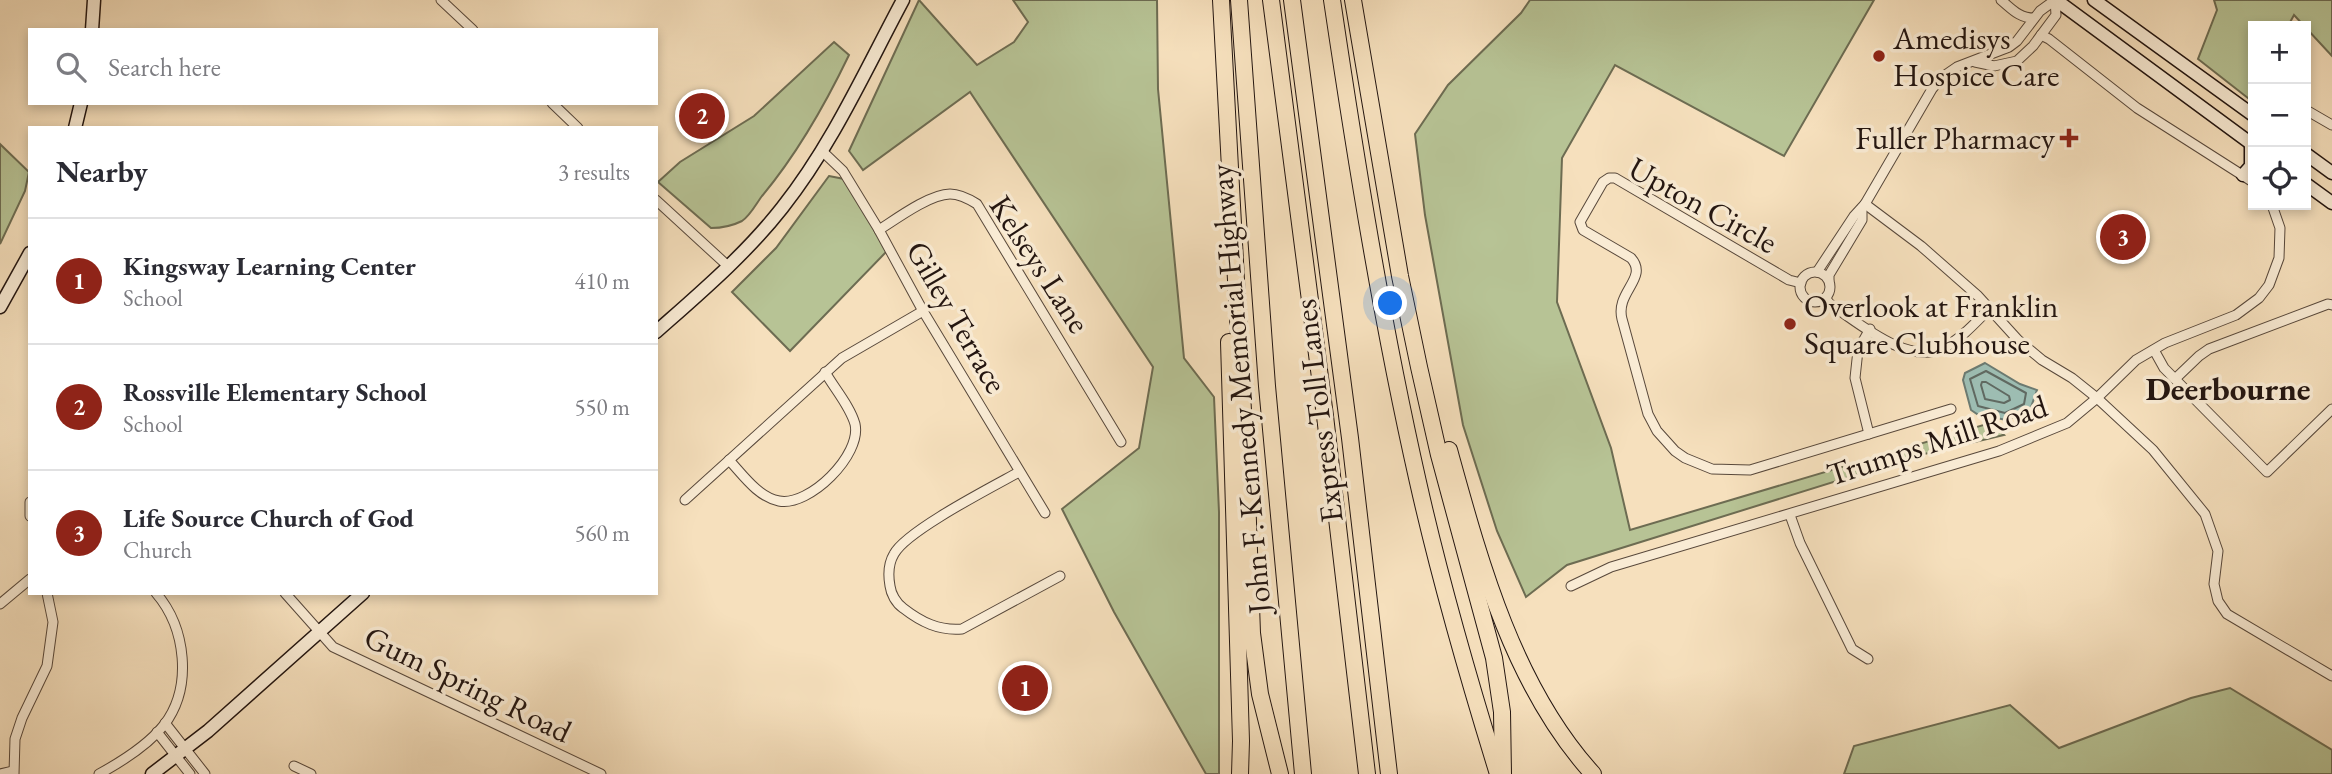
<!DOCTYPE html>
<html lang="en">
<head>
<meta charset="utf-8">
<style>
	:root { --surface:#fff; --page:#f2f2f3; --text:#2b2b33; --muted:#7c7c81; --line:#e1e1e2; --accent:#8f2418 }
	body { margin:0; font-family:"EB Garamond",serif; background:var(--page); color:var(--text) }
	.controls { position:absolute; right:21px; top:21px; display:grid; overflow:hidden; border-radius:0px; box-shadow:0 4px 10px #0003 }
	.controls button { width:63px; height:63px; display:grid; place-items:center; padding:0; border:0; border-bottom:2px solid var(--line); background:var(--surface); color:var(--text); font:35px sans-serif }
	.you { position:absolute; left:1391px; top:304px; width:24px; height:24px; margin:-18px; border:5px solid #fff; border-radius:50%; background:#1a73e8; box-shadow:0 0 0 10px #1a73e833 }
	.badge { display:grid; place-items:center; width:46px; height:46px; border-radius:50%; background:var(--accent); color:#fff; font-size:23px; font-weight:700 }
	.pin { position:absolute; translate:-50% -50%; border:4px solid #fff; box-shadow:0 2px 7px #0006 }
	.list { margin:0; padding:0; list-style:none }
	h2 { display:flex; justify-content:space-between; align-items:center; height:91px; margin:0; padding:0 28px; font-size:30px }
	h2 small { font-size:23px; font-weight:400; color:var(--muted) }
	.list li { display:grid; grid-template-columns:46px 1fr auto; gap:21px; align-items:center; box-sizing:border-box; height:126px; padding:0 28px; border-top:2px solid var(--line) }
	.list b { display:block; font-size:26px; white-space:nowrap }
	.list p { margin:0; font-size:23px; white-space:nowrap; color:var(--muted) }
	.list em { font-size:23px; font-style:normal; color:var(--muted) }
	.icon { flex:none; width:38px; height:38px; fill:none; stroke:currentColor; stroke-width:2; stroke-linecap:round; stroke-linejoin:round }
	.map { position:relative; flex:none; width:2332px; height:774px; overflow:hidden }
	.search { position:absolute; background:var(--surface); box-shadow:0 4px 10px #0003; left:28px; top:28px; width:630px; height:77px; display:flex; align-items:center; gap:18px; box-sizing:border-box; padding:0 24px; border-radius:0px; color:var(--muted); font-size:26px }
	.panel { position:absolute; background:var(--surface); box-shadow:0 4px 10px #0003; left:28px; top:126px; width:630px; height:469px; border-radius:0px }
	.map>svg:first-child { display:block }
	.green { fill:#b7c395; stroke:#6d6c52; stroke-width:2 }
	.water { fill:#9dbdb2; stroke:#6c7a71; stroke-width:2 }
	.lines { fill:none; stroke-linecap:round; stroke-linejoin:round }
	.shore { stroke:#606961; stroke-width:2 }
	.street-casing { stroke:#58483b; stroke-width:11 }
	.secondary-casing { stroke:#231510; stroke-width:15 }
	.highway-casing { stroke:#231510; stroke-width:18 }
	.street { stroke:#f9ebd4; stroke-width:9 }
	.secondary { stroke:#f9ebd4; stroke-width:12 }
	.highway { stroke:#f6e0bd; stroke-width:16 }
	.poi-dot { fill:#8f2418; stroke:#f9ebd4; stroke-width:2.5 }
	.labels { text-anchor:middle; stroke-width:7; stroke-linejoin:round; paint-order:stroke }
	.poi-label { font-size:32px; fill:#231510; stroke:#f9ebd4; text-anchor:start }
	.street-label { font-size:32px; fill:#231510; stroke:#f9ebd4 }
	.neighbourhood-label { font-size:33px; font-weight:bold; fill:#231510; stroke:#f9ebd4 }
</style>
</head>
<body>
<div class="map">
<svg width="2332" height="774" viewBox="0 0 2332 774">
	<rect width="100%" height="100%" fill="#f6e0bd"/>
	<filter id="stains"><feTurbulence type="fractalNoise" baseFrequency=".00286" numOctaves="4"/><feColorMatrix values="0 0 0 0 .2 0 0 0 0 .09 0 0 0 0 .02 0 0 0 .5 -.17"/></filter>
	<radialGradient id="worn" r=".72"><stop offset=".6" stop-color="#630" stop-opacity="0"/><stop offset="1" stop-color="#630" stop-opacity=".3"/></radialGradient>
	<g class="green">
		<polygon points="919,0 977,65 1014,42 1028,22 1013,0 1157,0 1158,89 1184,358 1214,397 1219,512 1219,774 1206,774 1114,612 1062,509 1139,448 1153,367 970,92 863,170 849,151"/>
		<polygon points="1530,0 1874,0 1784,156 1615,65 1562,158 1557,302 1611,448 1630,530 1990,423 2004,435 1920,455 1567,565 1526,597 1497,531 1463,425 1425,215 1415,134 1448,85 1521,13"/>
		<polygon points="2214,0 2332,0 2332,56 2294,15 2288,26 2253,26 2253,102 2198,59 2217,10"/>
		<path d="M834,42L849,55C825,105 798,153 762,196C756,204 750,216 742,221C732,226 721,228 711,228L658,182L680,162L754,116Z"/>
		<polygon points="0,144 29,172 25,191 0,244"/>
		<polygon points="829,176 849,180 887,251 790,351 732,292 776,248"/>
		<polygon points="2230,688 2332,750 2332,774 1844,774 1854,746 2010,705 2059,748 2191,698"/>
	</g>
	<polygon class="water" points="1985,363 2020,384 2037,390 2030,410 2006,420 1977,414 1971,410 1963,380 1965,373"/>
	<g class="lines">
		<g class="shore">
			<polygon points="1986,371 2026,393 2024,404 2005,413 1978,406 1970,379"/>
			<polygon points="1982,382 1986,382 2009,396 2010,400 2004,403 1985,399 1981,385"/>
		</g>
		<g class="street-casing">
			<g id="street">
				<polyline points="441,0 473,30"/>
				<path d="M2001,0C2012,9 2019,18 2034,18"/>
				<polyline points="2041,35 2049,39 2137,108 2253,182"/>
				<polyline points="1975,62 1994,66 2017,61 2033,46 2056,15 2055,0"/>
				<polyline points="552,103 578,128"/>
				<polyline points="2306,110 2332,125"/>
				<polyline points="822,151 843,171 879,230 923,311 1045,513"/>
				<polyline points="656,200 729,267"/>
				<polyline points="1865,204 1921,246 1978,296 2018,340 2042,360 2072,378 2097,398 2153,450 2205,514 2218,551 2214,584 2218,601 2227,614 2332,676"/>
				<path d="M879,230C896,219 930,194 950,194C960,194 969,199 977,204L1121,442"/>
				<polyline points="1817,272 1854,216 1865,204 1932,89 1941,78 1957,67 2009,47 2017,41 2040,11 2055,0"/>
				<circle cx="1815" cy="287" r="15"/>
				<polyline points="1829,280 1829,275 1862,220 1862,208"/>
				<path d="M1801,283L1789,280L1615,178H1609L1603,182L1580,222L1583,230L1631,258C1649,278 1615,292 1622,319L1648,414L1657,431L1675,451L1685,458L1712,469L1750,470L1951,409"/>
				<path d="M1825,298L1830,304C1859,323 1908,366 1943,348C1961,339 1975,323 1989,309"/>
				<polyline points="2154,350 2164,368 2267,472 2332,409"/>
				<polyline points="2175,379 2199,356 2209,349 2328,304 2332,305"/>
				<polyline points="1869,434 1855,378 1858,350 1870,329"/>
				<path d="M729,460C743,475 758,497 779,501C809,507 862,455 855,424C850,406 834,388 825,372"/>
				<path d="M1019,472C992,487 906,531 894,554C888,564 888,575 890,586C891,594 896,603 903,608C921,622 939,631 962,629L1060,576"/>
				<polyline points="685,500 842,358 923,311"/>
				<polyline points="30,502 30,516"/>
				<polyline points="1790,515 1800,543 1852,649 1868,659"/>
				<polyline points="1571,586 1611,567 1999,451 2067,423 2097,398 2136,360 2165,343 2236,315 2259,298 2269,285 2279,258 2280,228 2272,205"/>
				<polyline points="285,593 333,647 601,774"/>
				<polyline points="0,604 30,579"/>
				<polyline points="165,723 205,774"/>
				<polyline points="157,732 190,774"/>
				<polyline points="294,766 311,774"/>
				<polyline points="0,774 13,771"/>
				<polyline points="14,774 15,739 22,718 47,666 53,622 47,593"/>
				<path d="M99,774C121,762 148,745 164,725C193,687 186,628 156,593"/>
			</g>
		</g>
		<g class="secondary-casing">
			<g id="secondary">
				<polyline points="2056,0 2253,145"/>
				<polyline points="2094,0 2253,115"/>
				<polyline points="92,30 94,0"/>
				<polyline points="75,128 81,103"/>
				<polyline points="2306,154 2332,173"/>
				<polyline points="2243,175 2251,166 2251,144"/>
				<polyline points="2306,184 2332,203"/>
				<polyline points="0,307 30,253"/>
				<path d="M656,332C700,293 745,255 782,208C832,145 865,71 903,0"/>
				<polyline points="152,774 208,731 363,593"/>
			</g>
		</g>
		<g class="highway-casing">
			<g id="highway">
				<polyline points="1221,0 1246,467 1252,633 1260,694 1280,774"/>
				<polyline points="1239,0 1267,386 1303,774"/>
				<polyline points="1271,0 1325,416 1367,774"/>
				<polyline points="1292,0 1350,438 1389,774"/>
				<path d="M1332,0C1356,161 1382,323 1418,482C1440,580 1468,677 1498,774"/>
				<polyline points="1353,0 1400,276 1419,367 1439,455 1494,658 1502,712 1503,774"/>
				<polyline points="1229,342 1241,741 1240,774"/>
				<path d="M1449,450C1480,562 1513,686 1593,774"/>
			</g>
		</g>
		<use href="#street" class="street"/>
		<use href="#secondary" class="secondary"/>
		<use href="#highway" class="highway"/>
	</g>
	<g class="poi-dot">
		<circle cx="1879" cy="56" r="7"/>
		<path d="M2065.5 127.5h7v7h7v7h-7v7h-7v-7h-7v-7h7z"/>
		<circle cx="1790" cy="324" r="7"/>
	</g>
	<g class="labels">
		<g class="poi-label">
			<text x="1893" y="49">Amedisys<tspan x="1893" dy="37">Hospice Care</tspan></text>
			<text x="2055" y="149" text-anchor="end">Fuller Pharmacy</text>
			<text x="1804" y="317">Overlook at Franklin<tspan x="1804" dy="37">Square Clubhouse</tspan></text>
		</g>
		<g class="street-label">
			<text transform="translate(1703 205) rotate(29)" y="11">Upton Circle</text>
			<text transform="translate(1040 264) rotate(57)" y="11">Kelseys Lane</text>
			<text transform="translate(957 317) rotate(60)" y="11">Gilley Terrace</text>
			<text transform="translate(1240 389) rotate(-95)" y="11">John F. Kennedy Memorial Highway</text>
			<text transform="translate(1318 411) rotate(-97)" y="11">Express Toll Lanes</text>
			<text transform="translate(1937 440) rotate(-18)" y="11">Trumps Mill Road</text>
			<text transform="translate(468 684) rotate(26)" y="11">Gum Spring Road</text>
		</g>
		<g class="neighbourhood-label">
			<text x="2228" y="400">Deerbourne</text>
		</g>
	</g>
	<rect width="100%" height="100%" filter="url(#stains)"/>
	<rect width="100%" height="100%" fill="url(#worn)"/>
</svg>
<div class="controls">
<button>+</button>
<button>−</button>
<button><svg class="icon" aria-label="locate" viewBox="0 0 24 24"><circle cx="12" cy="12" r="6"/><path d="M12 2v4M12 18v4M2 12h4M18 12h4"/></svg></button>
</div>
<div class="you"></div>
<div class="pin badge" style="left:1025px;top:688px">1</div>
<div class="pin badge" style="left:702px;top:116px">2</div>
<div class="pin badge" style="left:2123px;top:237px">3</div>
<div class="search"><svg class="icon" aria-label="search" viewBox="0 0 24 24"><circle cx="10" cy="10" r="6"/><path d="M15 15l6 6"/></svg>Search here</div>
<section class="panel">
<h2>Nearby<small>3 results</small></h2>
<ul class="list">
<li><span class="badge">1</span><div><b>Kingsway Learning Center</b><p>School</p></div><em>410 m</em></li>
<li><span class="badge">2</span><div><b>Rossville Elementary School</b><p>School</p></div><em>550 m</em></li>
<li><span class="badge">3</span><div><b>Life Source Church of God</b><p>Church</p></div><em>560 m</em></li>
</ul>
</section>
</div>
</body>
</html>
